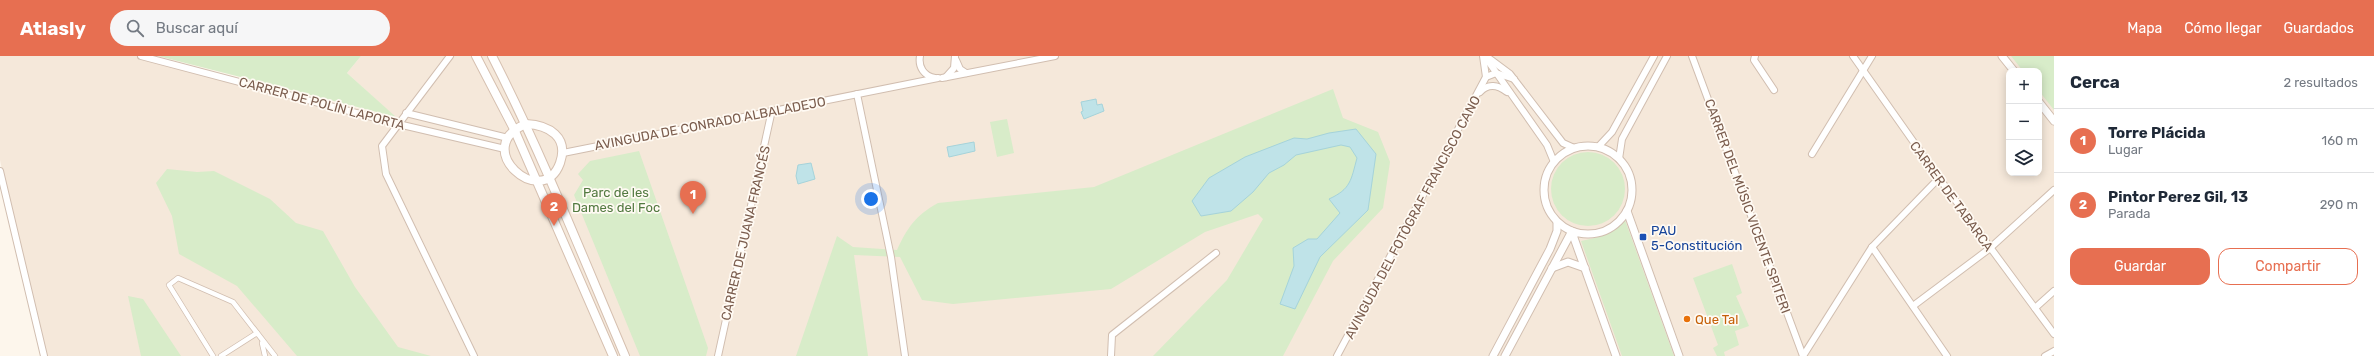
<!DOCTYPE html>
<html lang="es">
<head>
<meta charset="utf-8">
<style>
	:root { --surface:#fff; --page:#f6f6f7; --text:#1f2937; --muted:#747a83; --line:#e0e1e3; --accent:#e76f51 }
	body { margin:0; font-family:Rubik,sans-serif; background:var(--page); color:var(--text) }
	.controls { position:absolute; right:12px; top:12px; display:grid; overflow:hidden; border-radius:8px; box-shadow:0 2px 10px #0003 }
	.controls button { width:36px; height:36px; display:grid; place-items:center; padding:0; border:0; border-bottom:1px solid var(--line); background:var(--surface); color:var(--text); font:20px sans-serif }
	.you { position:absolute; left:871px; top:143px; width:14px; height:14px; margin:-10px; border:3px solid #fff; border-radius:50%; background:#1a73e8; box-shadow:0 0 0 6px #1a73e833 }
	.badge { display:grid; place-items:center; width:26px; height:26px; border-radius:50%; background:var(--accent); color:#fff; font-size:13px; font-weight:700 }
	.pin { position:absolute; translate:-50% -33px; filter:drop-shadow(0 1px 2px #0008) }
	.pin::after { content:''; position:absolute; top:21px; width:14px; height:12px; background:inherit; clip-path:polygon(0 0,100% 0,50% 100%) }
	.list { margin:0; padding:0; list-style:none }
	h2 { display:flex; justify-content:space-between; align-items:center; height:52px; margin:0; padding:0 16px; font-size:17px }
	h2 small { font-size:13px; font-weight:400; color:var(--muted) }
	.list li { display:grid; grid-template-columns:26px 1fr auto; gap:12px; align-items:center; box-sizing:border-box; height:64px; padding:0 16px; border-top:1px solid var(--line) }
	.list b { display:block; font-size:15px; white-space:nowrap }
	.list p { margin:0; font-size:13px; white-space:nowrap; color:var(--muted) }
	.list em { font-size:13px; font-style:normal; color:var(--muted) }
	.actions { display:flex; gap:8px; padding:12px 16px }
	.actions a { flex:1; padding:9px 0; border:1px solid var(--accent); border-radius:12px; text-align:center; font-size:14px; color:var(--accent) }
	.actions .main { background:var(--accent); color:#fff }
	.icon { flex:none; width:22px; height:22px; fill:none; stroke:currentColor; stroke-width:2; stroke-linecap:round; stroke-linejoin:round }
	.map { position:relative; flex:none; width:2054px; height:300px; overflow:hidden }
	header { display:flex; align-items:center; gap:24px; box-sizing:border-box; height:56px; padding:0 20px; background:var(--accent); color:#fff }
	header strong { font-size:19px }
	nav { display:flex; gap:22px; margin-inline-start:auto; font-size:14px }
	.search { width:280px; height:36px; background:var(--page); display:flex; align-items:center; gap:10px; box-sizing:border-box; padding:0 14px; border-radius:22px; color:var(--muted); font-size:15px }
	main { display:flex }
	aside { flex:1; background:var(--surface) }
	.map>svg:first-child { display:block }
	.residential { fill:#f5e8da; fill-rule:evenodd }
	.green { fill:#d8ecc9 }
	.water { fill:#bfe3e8; stroke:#a5d3da }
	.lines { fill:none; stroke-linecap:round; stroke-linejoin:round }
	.pedestrian-casing { stroke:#d1beb0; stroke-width:6 }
	.minor-casing { stroke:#d1beb0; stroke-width:8 }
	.tertiary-casing { stroke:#d1beb0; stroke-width:9 }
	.secondary-casing { stroke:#d6c0b0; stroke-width:10 }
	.pedestrian { stroke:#fff; stroke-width:4.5 }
	.minor { stroke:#fff; stroke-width:6 }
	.tertiary { stroke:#fff; stroke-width:7 }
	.secondary { stroke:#fff; stroke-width:8 }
	.transit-dot { fill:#1a4fb4; stroke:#fffaf3; stroke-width:1.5 }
	.food-dot { fill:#e8710a; stroke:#fffaf3; stroke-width:1.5 }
	.labels { text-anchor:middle; stroke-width:3.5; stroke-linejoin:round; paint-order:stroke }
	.street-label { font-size:13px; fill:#7a5c4d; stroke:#fffaf3 }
	.park-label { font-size:13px; fill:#537a41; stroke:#fffaf3 }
	.transit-label { font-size:13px; fill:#164399; stroke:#fffaf3; text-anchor:start }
	.food-label { font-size:13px; fill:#c56008; stroke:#fffaf3; text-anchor:start }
</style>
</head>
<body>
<header>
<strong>Atlasly</strong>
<div class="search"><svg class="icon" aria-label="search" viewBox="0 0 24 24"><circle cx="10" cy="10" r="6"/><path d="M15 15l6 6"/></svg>Buscar aquí</div>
<nav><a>Mapa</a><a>Cómo llegar</a><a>Guardados</a></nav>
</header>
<main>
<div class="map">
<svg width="2054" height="300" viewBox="0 0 2054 300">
	<rect width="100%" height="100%" fill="#fdf6ec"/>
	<path class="residential" d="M0,0H138L395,61L347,17L361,0H2054V300H41L0,104ZM2009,15H2039V117H2009Z"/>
	<g class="green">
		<polygon points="158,0 361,0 347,17 396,61"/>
		<polygon points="2011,0 2054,0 2054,54 2039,35 2039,15 2023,15"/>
		<path d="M1333,33L1343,62L1378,76L1390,106L1383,152L1333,205L1283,300H1153L1227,224L1263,163L1258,158L1205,176L1111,233L953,248L922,244L900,201L854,199L868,300H796L837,180L853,191L897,194C907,172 916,159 938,147L1094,131Z"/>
		<polygon points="1007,63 1014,97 997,101 990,66"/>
		<polygon points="639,95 708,292 706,300 640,300 574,139 583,124 578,118 590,105"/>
		<circle cx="1588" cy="133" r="37"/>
		<polygon points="167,113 197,116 214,115 270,143 296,167 323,175 355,231 398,291 431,300 297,300 237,230 179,198 172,160 156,127"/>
		<polygon points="1625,164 1674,300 1622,300 1581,185 1599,181"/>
		<polygon points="1732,208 1742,237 1736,240 1749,270 1735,275 1739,289 1724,296 1725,300 1717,300 1713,292 1718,289 1693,222"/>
		<polygon points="128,240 143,243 181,300 141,300"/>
	</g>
	<g class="water">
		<polygon points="1096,43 1097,49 1102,48 1104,55 1084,63 1081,56 1083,55 1081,46"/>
		<path d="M1356,73L1376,98L1368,154L1320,201L1295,253L1280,248L1294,210L1293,192L1308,183H1317L1340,157L1329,143C1351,133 1351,124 1357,102L1350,91L1341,89L1296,99L1284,109L1269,117L1253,136L1231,155L1201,160L1192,145L1209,122L1245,101L1294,82L1307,83L1329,77Z"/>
		<polygon points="974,86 975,95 949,101 947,91"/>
		<polygon points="811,107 815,123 798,128 796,120 798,109"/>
	</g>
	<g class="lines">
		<g class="pedestrian-casing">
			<g id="pedestrian">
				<polyline points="262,287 265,300"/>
				<polyline points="213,300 169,229 178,222 233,246 275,300"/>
				<polyline points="221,300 257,277 257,278"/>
			</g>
		</g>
		<g class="minor-casing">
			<g id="minor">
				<polyline points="141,0 398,68 505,93"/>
				<polyline points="450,0 382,90 386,118 474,300"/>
				<path d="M920,0C918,11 924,20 935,22"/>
				<polyline points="1483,0 1486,21"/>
				<polyline points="1486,0 1510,18 1563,87 1574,92"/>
				<polyline points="1692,0 1803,300"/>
				<polyline points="1755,0 1754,4 1774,34"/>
				<polyline points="1853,0 1939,122 2054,278"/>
				<polyline points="956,4 960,13 966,17"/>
				<polyline points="1488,5 1547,89 1554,106"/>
				<polyline points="946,21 954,12 955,0"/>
				<polyline points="942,22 1055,0"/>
				<path d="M1480,36C1488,27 1498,29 1507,36"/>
				<polyline points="857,38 891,201 905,300"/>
				<polyline points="406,57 508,82"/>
				<polyline points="1598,91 1612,76 1654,0"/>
				<polyline points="563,97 938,22"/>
				<polyline points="1812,98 1872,0"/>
				<polyline points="1619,103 1622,83 1667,0"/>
				<polyline points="0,115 44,300"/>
				<polyline points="1872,191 1947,300"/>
				<polyline points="1913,250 1989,193 2054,134"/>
				<polyline points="2035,252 2054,235"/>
				<polyline points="718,300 772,54"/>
				<polyline points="1111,300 1112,279 1216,197"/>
				<polyline points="1337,300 1486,21 1496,17 1514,23"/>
				<polyline points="1803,300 1872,191 1939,122"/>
				<polyline points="2045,300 2054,295"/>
			</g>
		</g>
		<g class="tertiary-casing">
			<g id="tertiary">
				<polyline points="2002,0 2014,15"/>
				<polyline points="2039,46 2054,65"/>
				<circle cx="1588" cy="134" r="44"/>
				<polyline points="1627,155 1679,300"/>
				<polyline points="1574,176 1574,182 1616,300"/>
				<polyline points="1552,212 1568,206 1585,212"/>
				<polyline points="1493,300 1550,193 1557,175 1557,166"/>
				<polyline points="1505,300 1572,175"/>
			</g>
		</g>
		<g class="secondary-casing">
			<g id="secondary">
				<polyline points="476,0 514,73 613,300"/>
				<path d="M492,0C542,98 582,199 625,300"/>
				<path d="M526,68C549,69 569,81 560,107C542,156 469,91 526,68Z"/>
			</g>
		</g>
		<use href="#pedestrian" class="pedestrian"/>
		<use href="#minor" class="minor"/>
		<use href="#tertiary" class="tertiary"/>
		<use href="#secondary" class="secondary"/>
	</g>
	<rect class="transit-dot" x="1639" y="177" width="8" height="8" rx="2"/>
	<circle class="food-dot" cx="1687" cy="263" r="4"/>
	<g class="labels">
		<g class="street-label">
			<text transform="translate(322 47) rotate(15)" y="5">CARRER DE POLÍN LAPORTA</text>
			<text transform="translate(710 67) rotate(-11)" y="5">AVINGUDA DE CONRADO ALBALADEJO</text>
			<text transform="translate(1952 140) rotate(54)" y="5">CARRER DE TABARCA</text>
			<text transform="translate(1748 150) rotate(70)" y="5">CARRER DEL MÚSIC VICENTE SPITERI</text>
			<text transform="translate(1412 161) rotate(-62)" y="5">AVINGUDA DEL FOTÒGRAF FRANCISCO CANO</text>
			<text transform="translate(745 177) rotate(-77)" y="5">CARRER DE JUANA FRANCÉS</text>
		</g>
		<g class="park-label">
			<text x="616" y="141">Parc de les<tspan x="616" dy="15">Dames del Foc</tspan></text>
		</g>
		<g class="transit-label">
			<text x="1651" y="179">PAU<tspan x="1651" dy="15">5-Constitución</tspan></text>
		</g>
		<g class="food-label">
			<text x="1695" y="268">Que Tal</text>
		</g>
	</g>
</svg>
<div class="controls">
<button>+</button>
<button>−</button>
<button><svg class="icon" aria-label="layers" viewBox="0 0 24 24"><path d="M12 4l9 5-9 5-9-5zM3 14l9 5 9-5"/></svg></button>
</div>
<div class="you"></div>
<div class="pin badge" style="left:693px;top:158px">1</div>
<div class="pin badge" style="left:554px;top:170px">2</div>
</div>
<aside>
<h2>Cerca<small>2 resultados</small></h2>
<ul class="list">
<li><span class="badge">1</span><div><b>Torre Plácida</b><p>Lugar</p></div><em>160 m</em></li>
<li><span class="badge">2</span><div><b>Pintor Perez Gil, 13</b><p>Parada</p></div><em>290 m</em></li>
</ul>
<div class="actions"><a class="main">Guardar</a><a>Compartir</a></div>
</aside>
</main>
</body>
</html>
